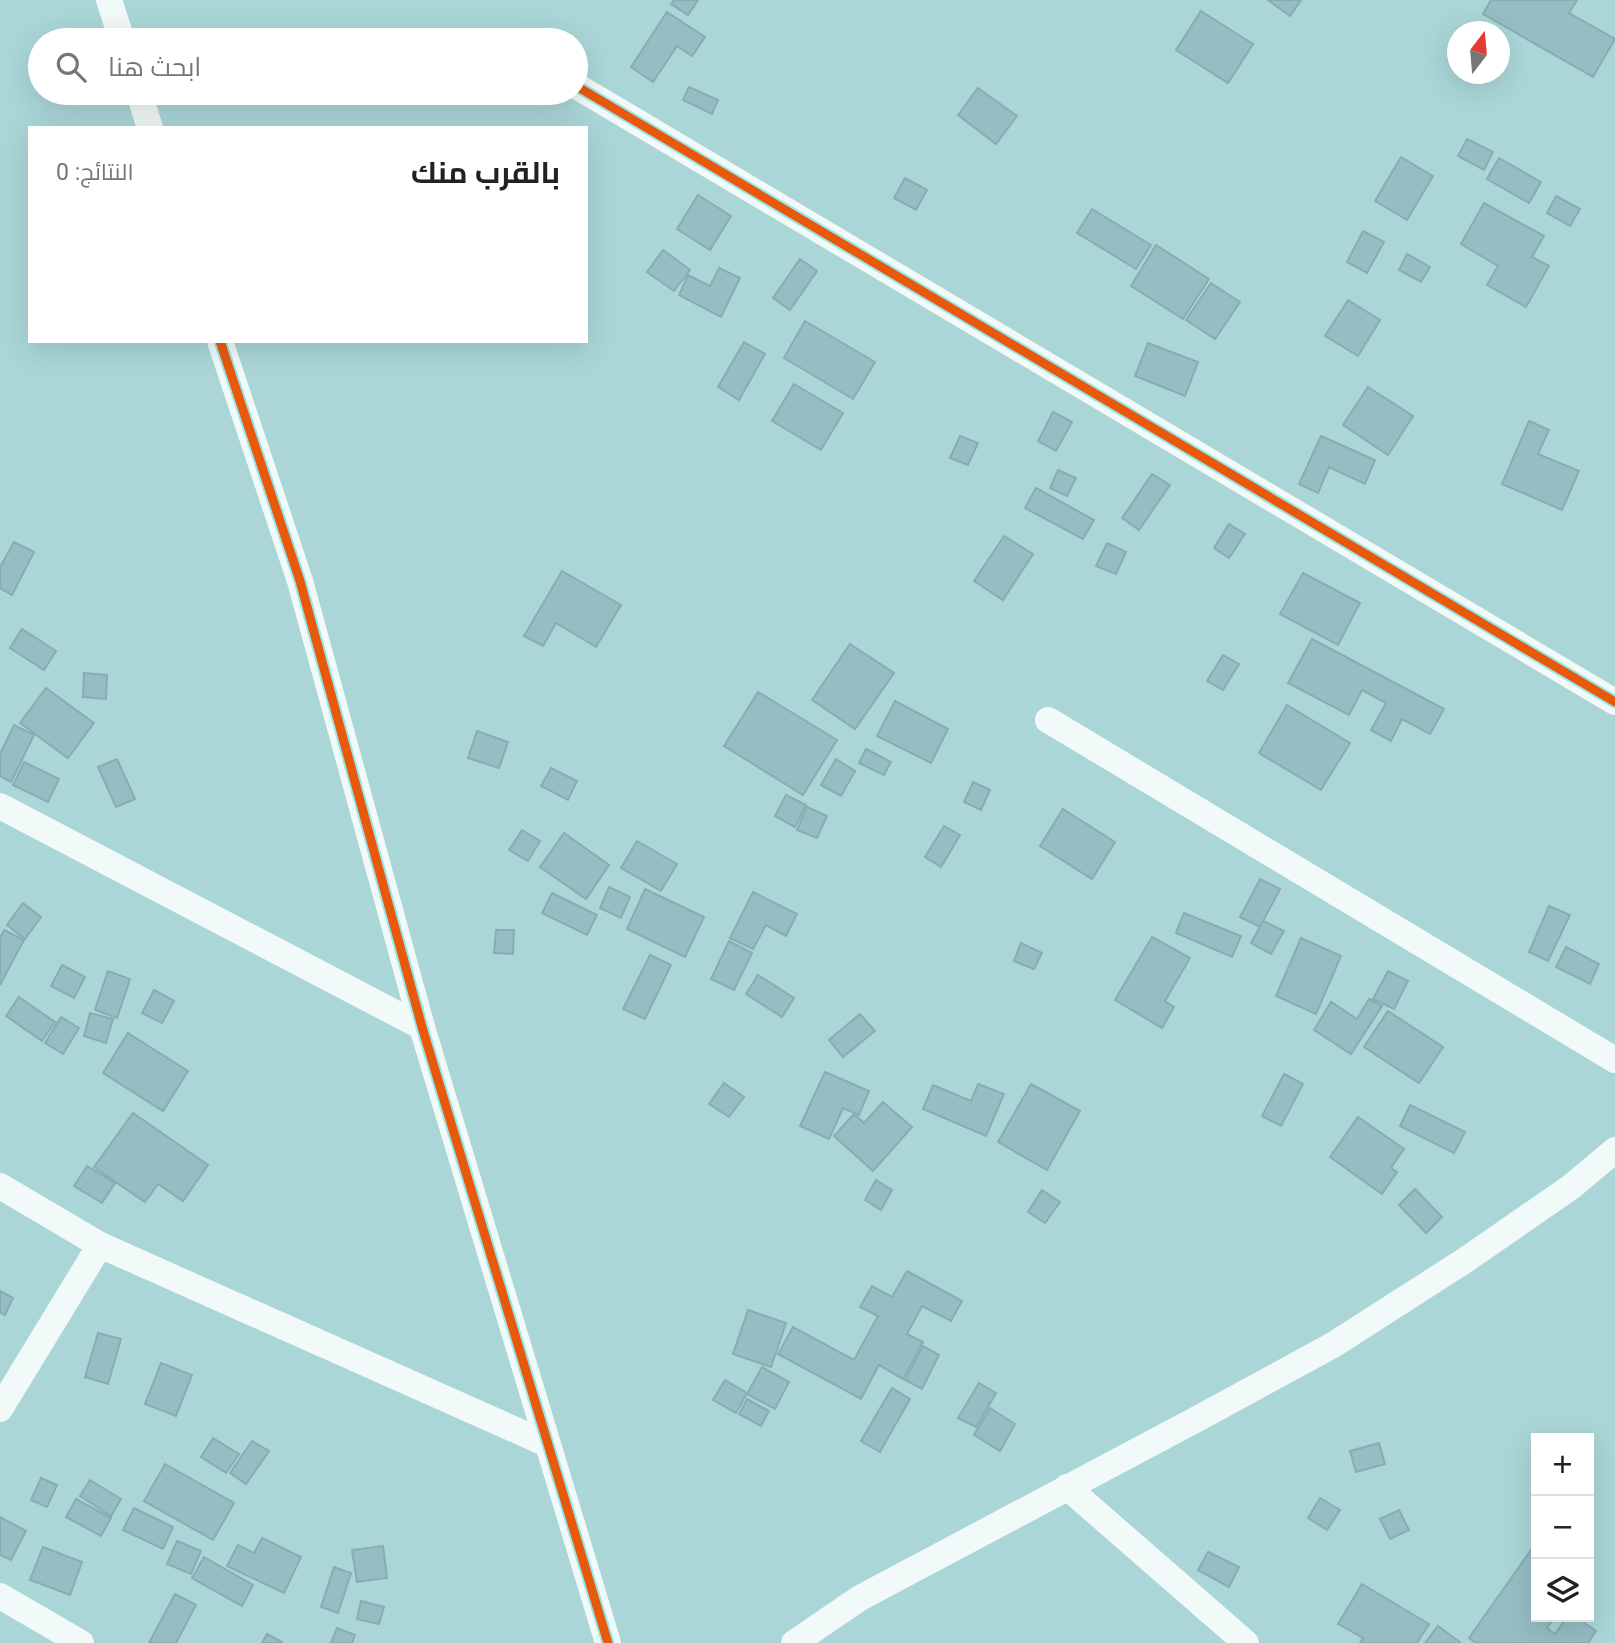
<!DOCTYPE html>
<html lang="ar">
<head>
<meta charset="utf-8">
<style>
	:root { --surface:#fff; --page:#f6f6f6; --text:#222; --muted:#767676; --line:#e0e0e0 }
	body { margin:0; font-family:Roboto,Cairo,sans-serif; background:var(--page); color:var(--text); direction:rtl }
	.controls { position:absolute; right:21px; bottom:21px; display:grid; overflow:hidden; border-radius:0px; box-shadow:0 7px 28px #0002 }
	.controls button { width:63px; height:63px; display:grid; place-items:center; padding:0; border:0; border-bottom:2px solid var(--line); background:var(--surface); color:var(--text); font:35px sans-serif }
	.compass { position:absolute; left:1447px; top:21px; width:63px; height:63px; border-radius:50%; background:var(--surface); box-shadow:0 7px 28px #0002; rotate:16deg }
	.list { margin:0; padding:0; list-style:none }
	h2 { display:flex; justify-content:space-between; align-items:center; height:91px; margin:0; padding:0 28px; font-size:30px }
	h2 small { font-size:23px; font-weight:400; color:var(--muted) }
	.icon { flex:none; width:38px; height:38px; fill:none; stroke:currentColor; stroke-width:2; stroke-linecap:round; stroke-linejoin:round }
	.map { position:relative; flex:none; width:1615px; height:1643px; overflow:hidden; direction:ltr }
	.search { position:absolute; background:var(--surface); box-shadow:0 7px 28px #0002; left:28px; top:28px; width:560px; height:77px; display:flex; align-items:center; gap:18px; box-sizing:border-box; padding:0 24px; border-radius:38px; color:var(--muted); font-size:26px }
	.panel { position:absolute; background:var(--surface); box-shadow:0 7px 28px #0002; left:28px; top:126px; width:560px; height:217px; border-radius:0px; direction:rtl }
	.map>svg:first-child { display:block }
	.building { fill:#96bdc4; stroke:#8aacb0; stroke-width:2 }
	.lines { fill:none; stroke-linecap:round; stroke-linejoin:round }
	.street { stroke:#f2f9f9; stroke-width:26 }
	.cycleway-casing { stroke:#97e8eb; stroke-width:13 }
	.cycleway { stroke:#e8590c; stroke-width:9 }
</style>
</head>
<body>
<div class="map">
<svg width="1615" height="1643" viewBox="0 0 1615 1643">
	<rect width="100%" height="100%" fill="#aad6d8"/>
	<g class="building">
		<polygon points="674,0 698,0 688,15 671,4"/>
		<polygon points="1268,0 1301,0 1290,16"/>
		<polygon points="1491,0 1577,0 1569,13 1615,39 1593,77 1483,14"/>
		<polygon points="1201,11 1253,44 1228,83 1176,50"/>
		<polygon points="667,12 705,37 692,56 677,46 653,82 631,67"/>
		<polygon points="689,87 718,100 712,114 683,100"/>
		<polygon points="978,88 1017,116 996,144 958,115"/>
		<polygon points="1467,139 1493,152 1484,170 1458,156"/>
		<polygon points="1401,157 1433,176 1407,220 1375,201"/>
		<polygon points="1499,158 1541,182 1529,203 1487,179"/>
		<polygon points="905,178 927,190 916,210 894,198"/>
		<polygon points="698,195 731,216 710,250 677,229"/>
		<polygon points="1556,196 1580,209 1570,226 1547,213"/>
		<polygon points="1484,203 1544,236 1532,257 1549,266 1526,307 1487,285 1498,266 1461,244"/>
		<polygon points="1092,209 1151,245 1136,269 1077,233"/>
		<polygon points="1363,231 1384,242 1367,273 1347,262"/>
		<polygon points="1156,245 1209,279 1183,319 1131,286"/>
		<polygon points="663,250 690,270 674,291 647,272"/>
		<polygon points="1407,254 1430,267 1421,282 1399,270"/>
		<polygon points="800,259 817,271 790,310 773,298"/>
		<polygon points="719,268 740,278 721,317 679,295 688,275 710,286"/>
		<polygon points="1211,283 1240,302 1215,339 1186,320"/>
		<polygon points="1348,300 1380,320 1358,356 1325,336"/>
		<polygon points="805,321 875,362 853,399 784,358"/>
		<polygon points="744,342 765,354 739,400 718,387"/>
		<polygon points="1148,343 1198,362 1185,396 1135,376"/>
		<polygon points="794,384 843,413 821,450 772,421"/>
		<polygon points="1368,387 1413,416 1388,455 1343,425"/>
		<polygon points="1053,412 1072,422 1056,451 1038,441"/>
		<polygon points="1529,421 1549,430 1538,454 1579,471 1562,510 1502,484"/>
		<polygon points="960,436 978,443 968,465 950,458"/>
		<polygon points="1321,436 1375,460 1365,484 1329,467 1318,493 1299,484"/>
		<polygon points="1058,470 1076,478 1067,496 1050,488"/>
		<polygon points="1152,474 1170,485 1139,530 1122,518"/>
		<polygon points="1036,488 1094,520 1083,539 1025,508"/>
		<polygon points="1229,524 1245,534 1229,558 1214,548"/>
		<polygon points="1004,536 1033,554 1003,600 974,581"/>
		<polygon points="14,542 34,552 12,595 0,588 0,567"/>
		<polygon points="1107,543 1126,552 1116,574 1096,566"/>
		<polygon points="562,571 621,605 596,647 556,623 543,646 524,636"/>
		<polygon points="1303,573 1360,603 1338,645 1280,614"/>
		<polygon points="22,629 56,651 44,670 10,648"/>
		<polygon points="1312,639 1444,709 1430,734 1402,719 1391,741 1371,730 1386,703 1362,690 1349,715 1288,683"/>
		<polygon points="850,644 894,673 855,729 812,700"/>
		<polygon points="1223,655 1239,664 1223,690 1207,681"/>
		<polygon points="84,673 107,675 106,699 83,697"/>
		<polygon points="46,688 94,723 68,758 20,723"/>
		<polygon points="758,692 837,740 803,795 724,746"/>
		<polygon points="895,701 948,729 931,763 877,736"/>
		<polygon points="1287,705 1350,743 1321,790 1259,753"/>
		<polygon points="14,725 34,735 11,782 0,776 0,754"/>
		<polygon points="477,731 508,742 499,768 468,758"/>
		<polygon points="866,749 891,762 884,775 859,763"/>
		<polygon points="117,759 135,799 116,807 98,767"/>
		<polygon points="836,759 855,771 841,796 821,785"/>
		<polygon points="24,762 59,779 48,802 13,785"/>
		<polygon points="551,768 577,781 568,800 541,786"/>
		<polygon points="973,782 990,790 981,810 964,802"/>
		<polygon points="786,795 806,805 795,827 775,816"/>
		<polygon points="807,807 827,816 817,838 797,830"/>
		<polygon points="1063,809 1115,842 1092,879 1040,846"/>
		<polygon points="944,826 960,835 941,867 925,857"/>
		<polygon points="522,830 540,841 528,861 509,850"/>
		<polygon points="564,833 609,865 586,899 540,867"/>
		<polygon points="637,841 677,864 661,891 621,868"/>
		<polygon points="1260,879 1280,889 1260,927 1240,917"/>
		<polygon points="609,887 630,897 621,918 600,908"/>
		<polygon points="645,889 704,917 685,957 627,929"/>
		<polygon points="753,892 797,914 786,936 766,925 753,949 730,938"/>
		<polygon points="552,893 597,915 587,935 542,913"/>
		<polygon points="23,903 41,917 25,939 7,925"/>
		<polygon points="1549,906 1570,915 1548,961 1529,952"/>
		<polygon points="1184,913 1241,936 1232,957 1176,933"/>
		<polygon points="1263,921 1284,931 1271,954 1251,943"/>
		<polygon points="4,930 24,940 0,985 0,938"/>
		<polygon points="496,930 514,930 513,954 494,953"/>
		<polygon points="1152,937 1190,958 1165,1001 1174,1007 1162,1028 1115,1000"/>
		<polygon points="1301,938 1341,956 1316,1014 1276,996"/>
		<polygon points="729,941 752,953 734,990 711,979"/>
		<polygon points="1021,943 1042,953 1034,969 1014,961"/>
		<polygon points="1566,947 1599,964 1590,984 1556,967"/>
		<polygon points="650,955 671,965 645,1019 623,1009"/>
		<polygon points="62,965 85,977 74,998 51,986"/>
		<polygon points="108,971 130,979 117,1018 95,1010"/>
		<polygon points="1388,971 1408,981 1394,1009 1373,999"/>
		<polygon points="758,975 794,998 782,1017 746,994"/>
		<polygon points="154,990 174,1001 162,1023 142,1013"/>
		<polygon points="19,997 55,1022 42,1041 6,1016"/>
		<polygon points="1369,999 1382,1006 1351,1054 1314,1030 1331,1002 1357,1019"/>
		<polygon points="1388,1011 1443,1047 1419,1083 1364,1047"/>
		<polygon points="90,1013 113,1019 106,1043 84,1036"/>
		<polygon points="860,1014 875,1031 843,1057 829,1040"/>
		<polygon points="61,1017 79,1028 63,1054 45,1043"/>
		<polygon points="128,1033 188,1071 163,1111 103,1073"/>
		<polygon points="825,1072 869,1091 859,1115 843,1108 829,1139 800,1126"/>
		<polygon points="1284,1074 1303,1084 1281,1126 1262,1116"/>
		<polygon points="724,1083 744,1097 729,1117 709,1104"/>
		<polygon points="978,1084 1004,1094 986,1136 923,1109 933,1085 971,1101"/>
		<polygon points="1031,1084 1080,1111 1047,1170 998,1142"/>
		<polygon points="883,1102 912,1127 873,1171 834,1136 854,1114 864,1123"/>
		<polygon points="1410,1105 1465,1132 1454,1153 1400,1126"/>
		<polygon points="133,1113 208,1165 183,1201 158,1184 145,1202 94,1167"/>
		<polygon points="1358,1117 1404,1149 1391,1168 1397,1172 1382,1194 1330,1157"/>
		<polygon points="87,1166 115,1183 102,1203 74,1186"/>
		<polygon points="876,1180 892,1190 881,1210 865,1200"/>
		<polygon points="1415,1189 1442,1217 1426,1233 1399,1205"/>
		<polygon points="1042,1190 1060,1202 1045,1223 1028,1212"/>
		<polygon points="907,1271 962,1301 951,1321 922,1306 907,1334 923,1342 903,1379 879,1365 861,1399 778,1354 793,1327 854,1360 878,1316 860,1307 872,1286 892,1297"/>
		<polygon points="0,1291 13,1298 5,1315 0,1312"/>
		<polygon points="748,1310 786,1323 771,1367 733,1354"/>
		<polygon points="98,1333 121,1339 108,1384 85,1377"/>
		<polygon points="923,1346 939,1355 922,1389 905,1380"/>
		<polygon points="161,1363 192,1375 176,1416 145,1404"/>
		<polygon points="762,1367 789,1382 775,1409 747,1394"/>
		<polygon points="725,1380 747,1393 736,1413 713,1400"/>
		<polygon points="979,1383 996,1393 976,1427 958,1418"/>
		<polygon points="892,1388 910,1399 880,1452 861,1441"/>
		<polygon points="747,1399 769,1411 761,1426 739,1414"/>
		<polygon points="990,1408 1015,1424 1000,1451 974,1435"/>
		<polygon points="213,1438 239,1454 226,1473 201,1457"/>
		<polygon points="252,1441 269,1451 246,1484 230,1473"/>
		<polygon points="1379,1443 1385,1464 1356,1472 1350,1451"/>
		<polygon points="165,1464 234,1503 213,1540 144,1501"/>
		<polygon points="41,1478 57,1485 47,1507 31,1500"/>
		<polygon points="90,1480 121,1499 111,1516 80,1496"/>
		<polygon points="1320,1498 1340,1510 1327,1530 1308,1518"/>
		<polygon points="76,1499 111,1518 101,1536 66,1517"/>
		<polygon points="134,1508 173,1527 163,1549 123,1530"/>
		<polygon points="1399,1510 1409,1530 1390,1539 1380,1519"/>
		<polygon points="0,1517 26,1531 11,1560 0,1555"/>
		<polygon points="262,1538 301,1557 284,1593 227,1566 238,1545 254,1553"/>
		<polygon points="177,1541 201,1551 191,1574 167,1564"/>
		<polygon points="383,1546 387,1578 357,1582 352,1550"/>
		<polygon points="43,1547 82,1562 70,1595 30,1580"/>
		<polygon points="1531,1550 1536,1554 1536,1617 1555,1617 1547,1628 1555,1634 1567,1617 1576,1617 1596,1631 1588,1643 1476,1643 1469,1638"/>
		<polygon points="1208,1552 1239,1567 1229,1587 1198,1570"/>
		<polygon points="204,1557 253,1585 242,1606 192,1578"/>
		<polygon points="334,1567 351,1573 338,1613 321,1607"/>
		<polygon points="1362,1584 1429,1624 1417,1643 1360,1643 1363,1638 1338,1624"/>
		<polygon points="175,1594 196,1605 176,1643 149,1643"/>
		<polygon points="361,1601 384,1607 379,1624 357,1619"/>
		<polygon points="1438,1626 1460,1642 1459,1643 1425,1643"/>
		<polygon points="337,1628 355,1635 352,1643 331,1643"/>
		<polygon points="267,1634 282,1642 282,1643 262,1643"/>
	</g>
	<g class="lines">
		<g class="street">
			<polyline points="109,0 122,40"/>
			<polyline points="578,87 1615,702"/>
			<polyline points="139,93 150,128"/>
			<polyline points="220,341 300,581 422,1027 608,1643"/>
			<polyline points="1048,720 1615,1060"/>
			<polyline points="0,806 422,1027"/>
			<polyline points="0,1186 100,1245 547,1444"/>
			<polyline points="0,1409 100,1245"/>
			<polyline points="1067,1487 1246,1643"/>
			<polyline points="0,1596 81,1643"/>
			<polyline points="794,1643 860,1598 1197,1419 1333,1345 1464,1261 1571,1187 1615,1150"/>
		</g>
		<g class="cycleway-casing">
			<g id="cycleway">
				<polyline points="578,87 1615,702"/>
				<polyline points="220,341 300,581 422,1027 608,1643"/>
			</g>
		</g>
		<use href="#cycleway" class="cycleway"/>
	</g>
</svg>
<div class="controls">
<button>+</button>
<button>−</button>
<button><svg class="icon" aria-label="layers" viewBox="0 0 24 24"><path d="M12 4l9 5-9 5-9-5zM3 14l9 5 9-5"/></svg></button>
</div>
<svg class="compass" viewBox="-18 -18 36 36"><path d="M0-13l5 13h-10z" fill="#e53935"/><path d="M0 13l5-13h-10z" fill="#767676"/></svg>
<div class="search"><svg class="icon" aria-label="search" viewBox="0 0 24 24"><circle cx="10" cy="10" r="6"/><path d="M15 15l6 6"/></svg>ابحث هنا</div>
<section class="panel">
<h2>بالقرب منك<small>النتائج: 0</small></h2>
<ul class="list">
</ul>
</section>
</div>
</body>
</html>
